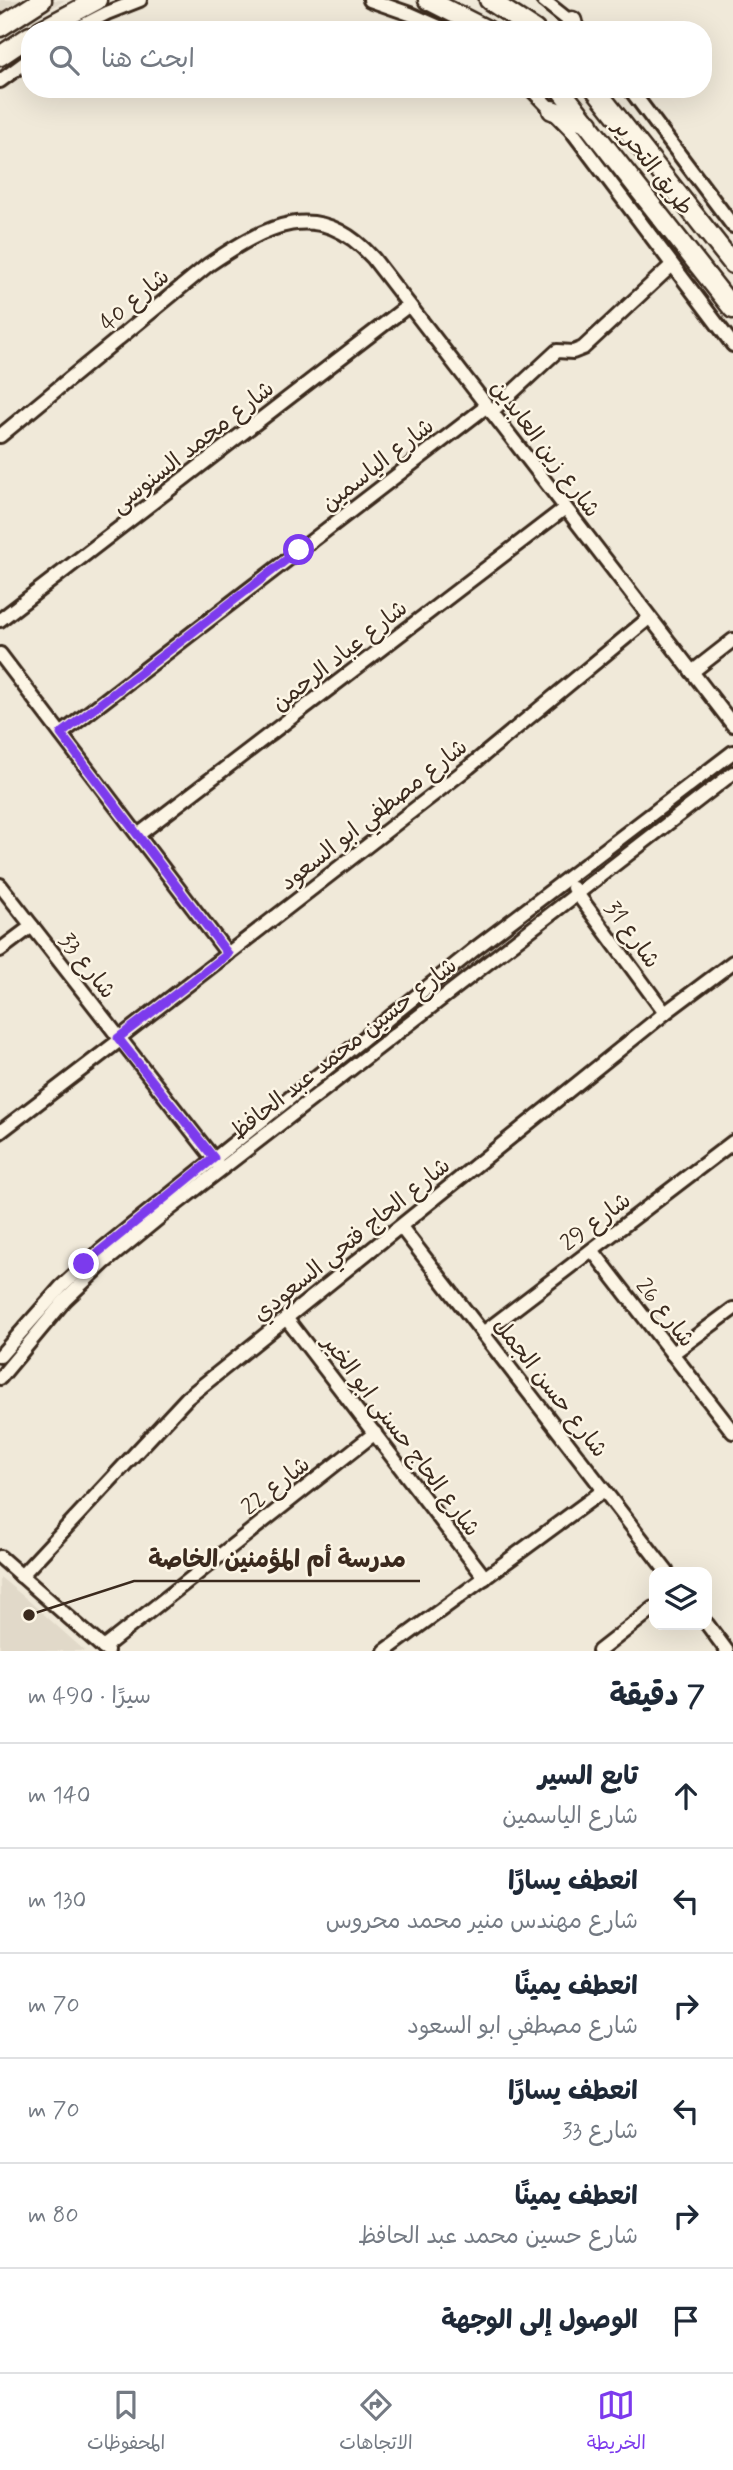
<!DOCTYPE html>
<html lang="ar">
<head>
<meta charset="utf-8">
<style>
	:root { --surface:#fff; --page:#f2f2f3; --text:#1f2937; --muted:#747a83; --line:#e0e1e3; --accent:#7c3aed }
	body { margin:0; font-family:Mynerve,"Playpen Sans Arabic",sans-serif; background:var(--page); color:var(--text); direction:rtl }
	.controls { position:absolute; right:21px; bottom:21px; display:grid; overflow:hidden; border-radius:14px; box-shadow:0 7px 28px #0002 }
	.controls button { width:63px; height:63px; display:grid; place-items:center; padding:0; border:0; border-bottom:2px solid var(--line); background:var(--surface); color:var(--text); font:35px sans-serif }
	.stop { position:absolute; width:21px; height:21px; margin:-16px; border:5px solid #7c3aed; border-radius:50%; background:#fff }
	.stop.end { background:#7c3aed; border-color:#fff; box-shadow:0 2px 7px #0008 }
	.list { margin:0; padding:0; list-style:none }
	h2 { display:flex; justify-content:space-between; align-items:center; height:91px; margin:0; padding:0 28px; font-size:30px }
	h2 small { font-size:23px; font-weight:400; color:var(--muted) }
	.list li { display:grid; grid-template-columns:46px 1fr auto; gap:21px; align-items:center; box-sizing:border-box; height:105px; padding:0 28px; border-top:2px solid var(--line) }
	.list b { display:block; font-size:26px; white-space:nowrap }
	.list p { margin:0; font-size:23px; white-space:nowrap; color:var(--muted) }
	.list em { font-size:23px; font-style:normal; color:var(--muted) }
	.icon { flex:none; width:38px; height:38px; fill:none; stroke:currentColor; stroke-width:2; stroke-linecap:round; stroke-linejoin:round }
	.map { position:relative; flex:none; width:733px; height:1651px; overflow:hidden; direction:ltr }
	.search { position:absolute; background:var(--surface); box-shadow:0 7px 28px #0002; left:21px; right:21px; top:21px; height:77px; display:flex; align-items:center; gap:18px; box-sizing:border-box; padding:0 24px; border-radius:28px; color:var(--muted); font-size:26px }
	.sheet { height:721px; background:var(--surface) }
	nav { display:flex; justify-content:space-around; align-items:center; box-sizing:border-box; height:98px; border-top:2px solid var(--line); background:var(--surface); font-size:19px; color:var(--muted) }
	nav a { display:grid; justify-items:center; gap:4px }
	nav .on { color:var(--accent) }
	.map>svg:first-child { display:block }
	.built { fill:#e1d9c9 }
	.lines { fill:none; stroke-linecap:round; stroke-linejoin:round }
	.street-casing { stroke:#3b2a1e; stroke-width:18 }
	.secondary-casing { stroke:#3b2a1e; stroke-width:23 }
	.street { stroke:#fcf5e5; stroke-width:12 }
	.secondary { stroke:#fcf5e5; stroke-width:18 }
	.route { stroke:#7c3aed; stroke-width:9 }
	.labels { text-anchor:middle; stroke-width:5; stroke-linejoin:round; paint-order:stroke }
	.street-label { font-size:23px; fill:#3b2a1e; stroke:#fcf5e5 }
	.leader { fill:none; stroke:#3b2a1e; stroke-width:2.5 }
	.callout-dot { fill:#3b2a1e; stroke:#fcf5e5; stroke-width:2.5 }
	.callout-label { font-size:24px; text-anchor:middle; font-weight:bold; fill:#3b2a1e; stroke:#fcf5e5; stroke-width:5; stroke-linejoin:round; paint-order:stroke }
</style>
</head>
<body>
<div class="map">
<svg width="733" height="1651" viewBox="0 0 733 1651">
	<rect width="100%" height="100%" fill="#f0e9d9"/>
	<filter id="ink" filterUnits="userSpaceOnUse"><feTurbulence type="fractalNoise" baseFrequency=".0143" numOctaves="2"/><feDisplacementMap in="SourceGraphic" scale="14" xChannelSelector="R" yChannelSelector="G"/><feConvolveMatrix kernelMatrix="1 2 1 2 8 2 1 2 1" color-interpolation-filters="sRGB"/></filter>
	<g filter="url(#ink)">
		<g class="built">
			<polygon points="0,0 65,0 0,40"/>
			<polygon points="0,1577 29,1601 85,1651 0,1651"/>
		</g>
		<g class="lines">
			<g class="street-casing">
				<g id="street">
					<polyline points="370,0 410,14 446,30"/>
					<polyline points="543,0 577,27"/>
					<polyline points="74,30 107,13 140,0"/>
					<polyline points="0,81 30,59"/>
					<polyline points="531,89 571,130 733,345"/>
					<polyline points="630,89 733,226"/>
					<polyline points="491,412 557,351 573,352 583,348 672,265"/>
					<path d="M0,436L208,265C266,226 317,196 373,258L733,725"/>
					<polyline points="0,620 409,305"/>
					<polyline points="0,654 228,954"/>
					<polyline points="692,672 733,640"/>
					<polyline points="61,734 487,406"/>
					<polyline points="138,835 565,508"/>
					<polyline points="0,885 217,1163"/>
					<polyline points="573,888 665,1013"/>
					<polyline points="0,950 32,926"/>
					<polyline points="119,1038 469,767 649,618"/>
					<polyline points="0,1132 120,1040"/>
					<polyline points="401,1227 667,1572"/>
					<polyline points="592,1250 733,1432"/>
					<polyline points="286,1318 485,1578"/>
					<polyline points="483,1333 733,1142"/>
					<polyline points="672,1354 733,1309"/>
					<polyline points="0,1356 61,1287 100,1251 476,948 733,752"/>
					<polyline points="0,1378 65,1300 105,1262 166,1212 733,773"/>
					<polyline points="0,1557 107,1651"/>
					<polyline points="21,1576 187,1398 665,1013 733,962"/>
					<polyline points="707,1624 727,1651"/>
					<polyline points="103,1648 375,1433"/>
					<polyline points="385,1651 604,1490"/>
					<polyline points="599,1651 654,1608"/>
				</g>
			</g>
			<g class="secondary-casing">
				<g id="secondary">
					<polyline points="428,0 487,30"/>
					<polyline points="489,0 535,30"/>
					<polyline points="572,21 574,30"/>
					<polyline points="0,27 42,0"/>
					<polyline points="41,30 97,0"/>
					<polyline points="0,56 30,36"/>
					<polyline points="560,89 733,309"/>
					<polyline points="595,89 733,264"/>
					<polyline points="552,110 589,123"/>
				</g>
			</g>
			<use href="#street" class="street"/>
			<use href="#secondary" class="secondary"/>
		</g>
	</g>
	<g class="lines" filter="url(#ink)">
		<polyline class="route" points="84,1264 214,1158 118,1038 228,954 61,734 299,550"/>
	</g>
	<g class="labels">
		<g class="street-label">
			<text transform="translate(654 167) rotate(52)" y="8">طريق التحرير</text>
			<text transform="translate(134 299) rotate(-40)" y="8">شارع 40</text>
			<text transform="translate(192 446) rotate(-38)" y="8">شارع محمد السنوسى</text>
			<text transform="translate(546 448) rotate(53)" y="8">شارع زين العابدين</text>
			<text transform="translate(377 464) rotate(-38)" y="8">شارع الياسمين</text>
			<text transform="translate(339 655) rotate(-38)" y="8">شارع عباد الرحمن</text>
			<text transform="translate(373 814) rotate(-38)" y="8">شارع مصطفي ابو السعود</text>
			<text transform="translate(633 934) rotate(54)" y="8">شارع 31</text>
			<text transform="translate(88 965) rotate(52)" y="8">شارع 33</text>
			<text transform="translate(343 1048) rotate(-38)" y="8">شارع حسين محمد عبد الحافظ</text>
			<text transform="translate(595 1221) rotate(-37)" y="8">شارع 29</text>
			<text transform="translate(351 1239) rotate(-39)" y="8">شارع الحاج فتحي السعودي</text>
			<text transform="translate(666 1312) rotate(52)" y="8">شارع 26</text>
			<text transform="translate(551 1387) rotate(52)" y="8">شارع حسن الجمل</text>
			<text transform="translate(402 1435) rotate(53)" y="8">شارع الحاج حسنى ابو الخير</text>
			<text transform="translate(275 1485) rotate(-38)" y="8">شارع 22</text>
		</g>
	</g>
	<path class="leader" d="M29 1615L134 1581H420"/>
	<circle class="callout-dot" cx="29" cy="1615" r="7"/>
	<g class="callout-label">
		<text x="277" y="1567">مدرسة أم المؤمنين الخاصة</text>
	</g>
</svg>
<div class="controls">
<button><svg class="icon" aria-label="layers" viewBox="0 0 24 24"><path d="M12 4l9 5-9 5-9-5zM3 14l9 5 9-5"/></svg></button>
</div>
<div class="stop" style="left:299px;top:550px"></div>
<div class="stop end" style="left:84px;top:1264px"></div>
<div class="search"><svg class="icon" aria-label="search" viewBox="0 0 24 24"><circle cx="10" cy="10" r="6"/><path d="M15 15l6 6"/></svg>ابحث هنا</div>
</div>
<section class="sheet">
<h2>7 دقيقة<small>سيرًا · 490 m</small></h2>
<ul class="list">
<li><svg class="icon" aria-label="ahead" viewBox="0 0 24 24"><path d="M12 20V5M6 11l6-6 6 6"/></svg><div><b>تابع السير</b><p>شارع الياسمين</p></div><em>140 m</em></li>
<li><svg class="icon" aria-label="left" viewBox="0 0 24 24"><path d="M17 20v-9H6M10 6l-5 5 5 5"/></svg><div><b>انعطف يسارًا</b><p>شارع مهندس منير محمد محروس</p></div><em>130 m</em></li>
<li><svg class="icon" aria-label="right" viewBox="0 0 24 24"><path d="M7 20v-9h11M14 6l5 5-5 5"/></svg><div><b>انعطف يمينًا</b><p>شارع مصطفي ابو السعود</p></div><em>70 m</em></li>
<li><svg class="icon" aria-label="left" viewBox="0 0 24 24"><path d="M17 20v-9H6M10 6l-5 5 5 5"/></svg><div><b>انعطف يسارًا</b><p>شارع 33</p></div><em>70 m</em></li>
<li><svg class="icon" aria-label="right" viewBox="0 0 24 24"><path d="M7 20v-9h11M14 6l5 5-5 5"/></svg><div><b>انعطف يمينًا</b><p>شارع حسين محمد عبد الحافظ</p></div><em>80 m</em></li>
<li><svg class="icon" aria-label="arrive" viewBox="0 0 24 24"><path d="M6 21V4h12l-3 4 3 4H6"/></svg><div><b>الوصول إلى الوجهة</b></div></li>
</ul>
</section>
<nav>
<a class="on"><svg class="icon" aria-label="map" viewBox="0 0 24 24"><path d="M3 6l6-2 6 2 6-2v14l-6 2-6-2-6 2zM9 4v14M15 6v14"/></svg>الخريطة</a>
<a><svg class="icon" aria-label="directions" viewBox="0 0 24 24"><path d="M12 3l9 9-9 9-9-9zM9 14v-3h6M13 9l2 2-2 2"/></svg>الاتجاهات</a>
<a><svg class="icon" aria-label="saved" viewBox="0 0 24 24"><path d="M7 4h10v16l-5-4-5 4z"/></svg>المحفوظات</a>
</nav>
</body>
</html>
